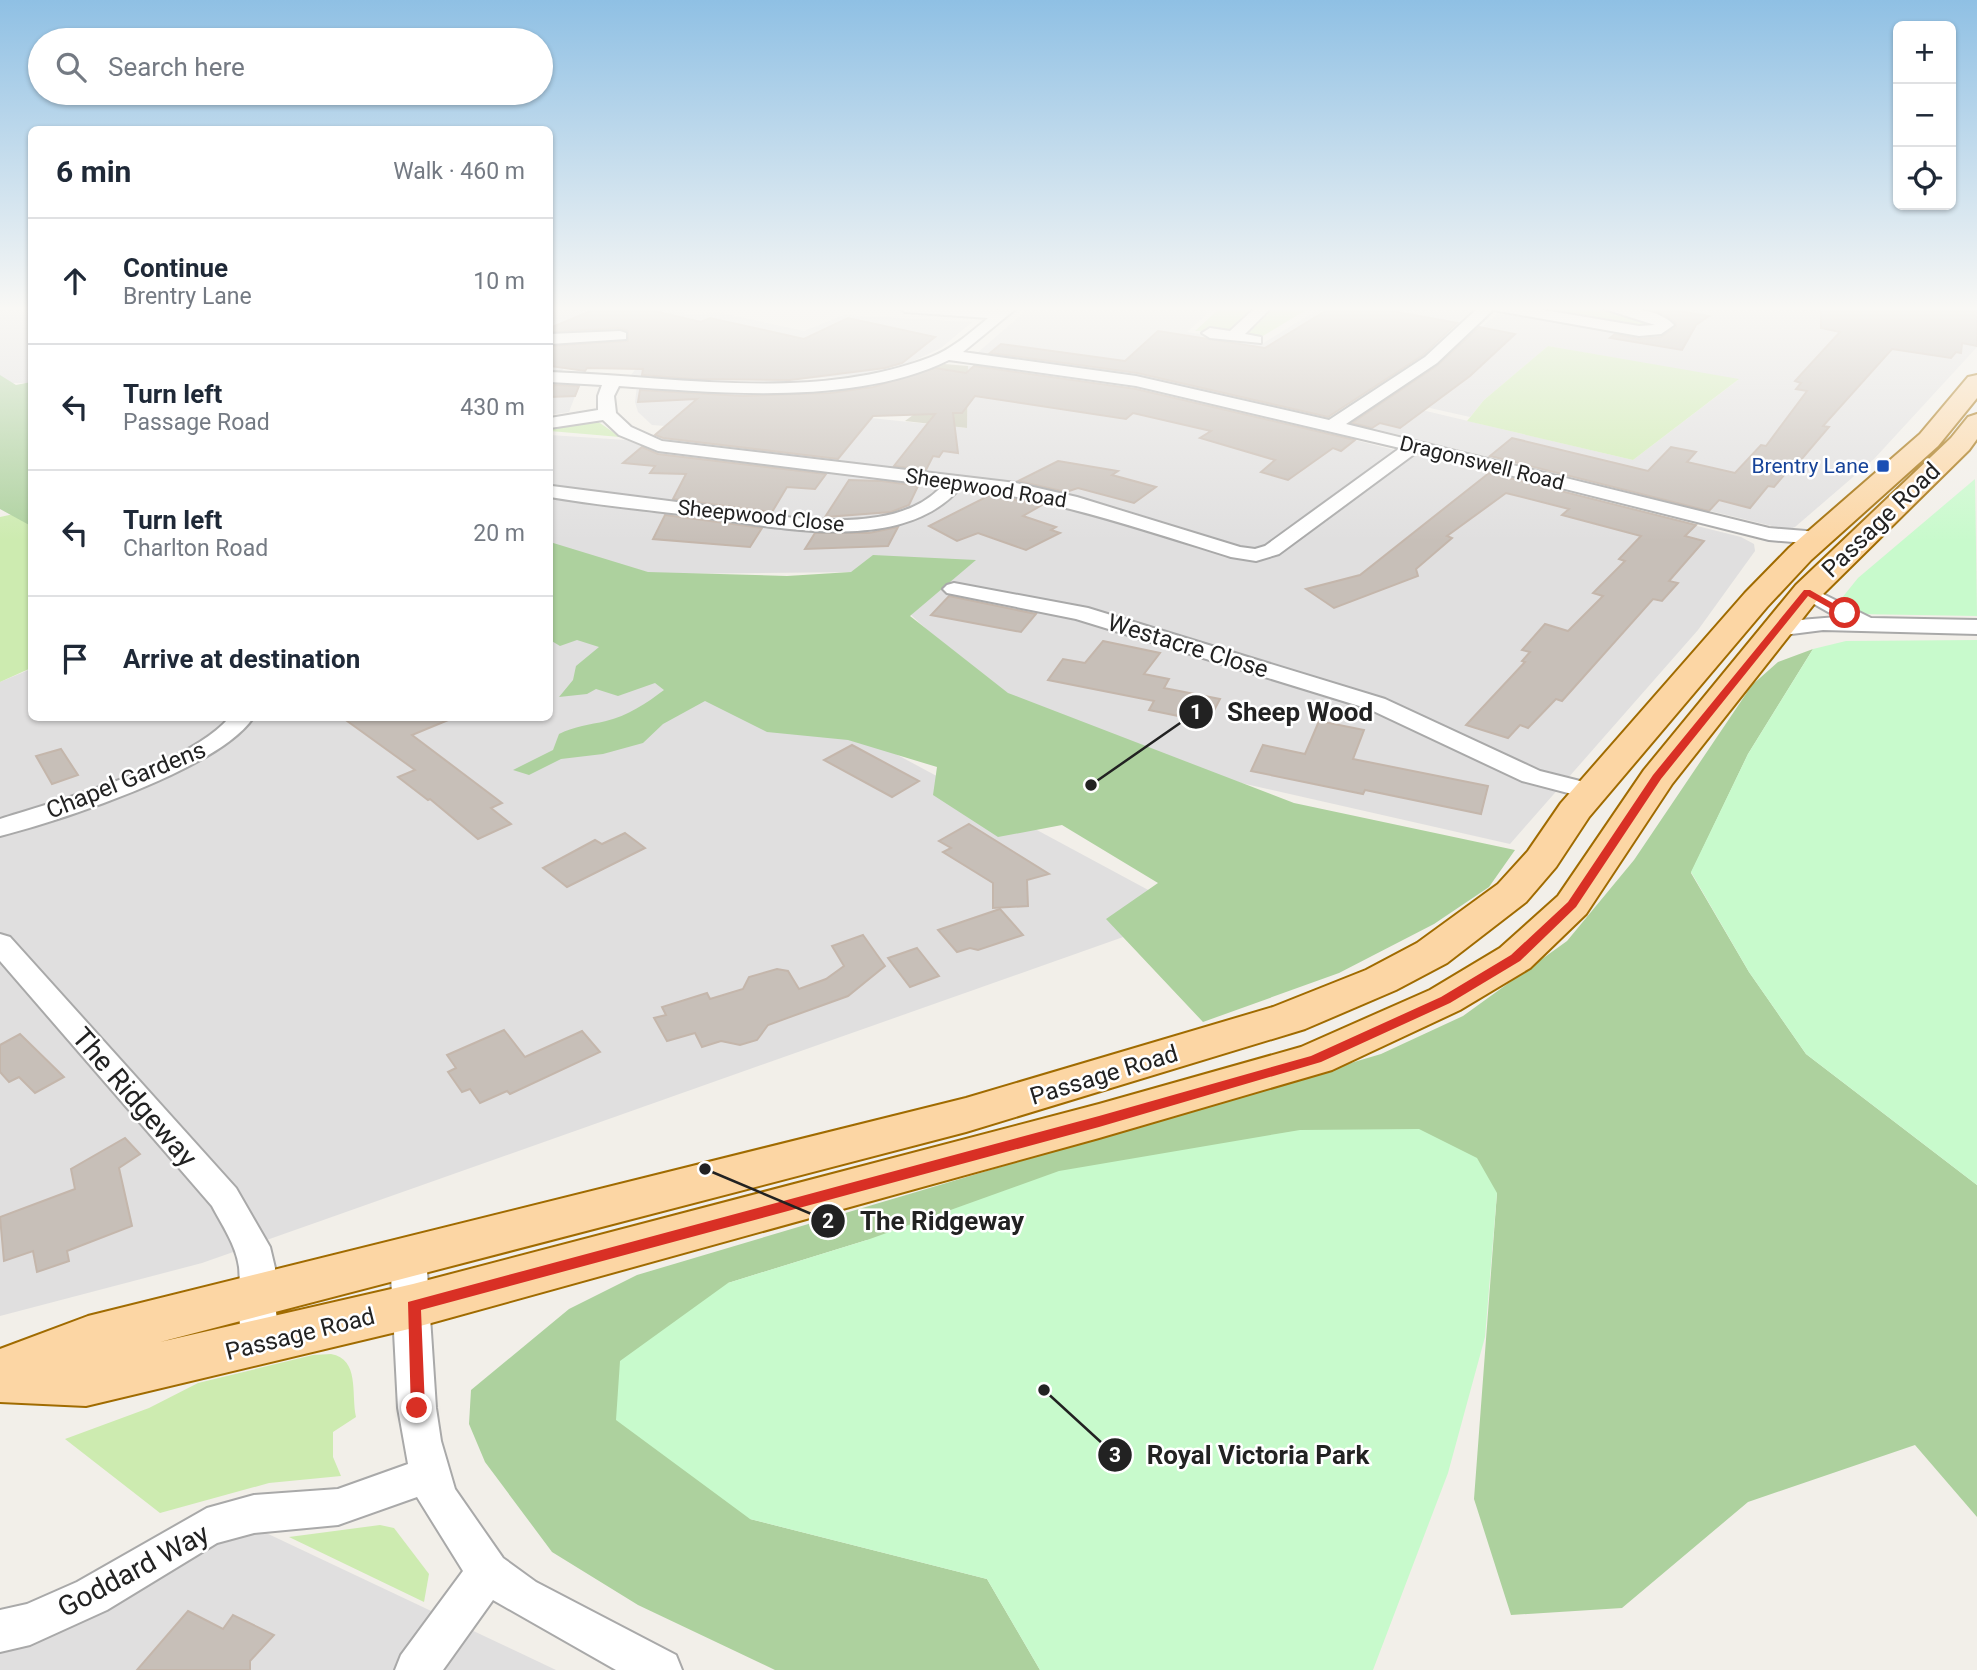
<!DOCTYPE html>
<html lang="en">
<head>
<meta charset="utf-8">
<style>
	:root { --surface:#fff; --page:#f2f2f3; --text:#1f2937; --muted:#747a83; --line:#e0e1e3 }
	body { margin:0; font-family:Roboto,sans-serif; background:var(--page); color:var(--text) }
	.controls { position:absolute; right:21px; top:21px; display:grid; overflow:hidden; border-radius:10px; box-shadow:0 2px 5px #0004 }
	.controls button { width:63px; height:63px; display:grid; place-items:center; padding:0; border:0; border-bottom:2px solid var(--line); background:var(--surface); color:var(--text); font:35px sans-serif }
	.stop { position:absolute; width:21px; height:21px; margin:-16px; border:5px solid #d93025; border-radius:50%; background:#fff }
	.stop.end { background:#d93025; border-color:#fff; box-shadow:0 2px 7px #0008 }
	.list { margin:0; padding:0; list-style:none }
	h2 { display:flex; justify-content:space-between; align-items:center; height:91px; margin:0; padding:0 28px; font-size:30px }
	h2 small { font-size:23px; font-weight:400; color:var(--muted) }
	.list li { display:grid; grid-template-columns:46px 1fr auto; gap:21px; align-items:center; box-sizing:border-box; height:126px; padding:0 28px; border-top:2px solid var(--line) }
	.list b { display:block; font-size:26px; white-space:nowrap }
	.list p { margin:0; font-size:23px; white-space:nowrap; color:var(--muted) }
	.list em { font-size:23px; font-style:normal; color:var(--muted) }
	.icon { flex:none; width:38px; height:38px; fill:none; stroke:currentColor; stroke-width:2; stroke-linecap:round; stroke-linejoin:round }
	.map { position:relative; flex:none; width:1977px; height:1670px; overflow:hidden }
	.search { position:absolute; background:var(--surface); box-shadow:0 2px 5px #0004; left:28px; top:28px; width:525px; height:77px; display:flex; align-items:center; gap:18px; box-sizing:border-box; padding:0 24px; border-radius:38px; color:var(--muted); font-size:26px }
	.panel { position:absolute; background:var(--surface); box-shadow:0 2px 5px #0004; left:28px; top:126px; width:525px; height:595px; border-radius:10px }
	.map>svg:first-child { display:block }
	.residential { fill:#e0dfdf }
	.construction { fill:#c7c7b4 }
	.grass { fill:#cdebb0 }
	.forest { fill:#add19e }
	.park { fill:#c8facc }
	.building { fill:#c7bfb8; stroke:#c4b6ab; stroke-width:2 }
	.lines { fill:none; stroke-linecap:round; stroke-linejoin:round }
	.minor-casing { stroke:#a9a9a9; stroke-width:4 }
	.primary-casing { stroke:#a06b00; stroke-width:4 }
	.minor { fill:#fff; fill-rule:evenodd }
	.primary { fill:#fcd6a4; fill-rule:evenodd }
	.route { fill:#d93025 }
	.transit-dot { fill:#1a4fb4; stroke:#fff; stroke-width:2.5 }
	.labels { text-anchor:middle; stroke-width:5; stroke-linejoin:round; paint-order:stroke }
	.far-street-label { font-size:21px; fill:#222; stroke:#fff }
	.far-transit-label { font-size:21px; fill:#164399; stroke:#fff; text-anchor:end }
	.street-label { font-size:24px; fill:#222; stroke:#fff }
	.near-street-label { font-size:28px; fill:#222; stroke:#fff }
	.leader { fill:none; stroke:#222; stroke-width:2.5 }
	.callout-dot { fill:#222; stroke:#fff; stroke-width:2.5 }
	.mark-label { font-size:21px; text-anchor:middle; font-weight:bold; fill:#fff }
	.callout-label { font-size:26px; text-anchor:middle; font-weight:bold; fill:#222; stroke:#fff; stroke-width:5; stroke-linejoin:round; paint-order:stroke }
</style>
</head>
<body>
<div class="map">
<svg width="1977" height="1670" viewBox="0 0 1977 1670">
	<rect width="100%" height="100%" fill="#f2efe9"/>
	<g class="residential">
		<polygon points="0,307 31,307 31,383 13,383 0,378"/>
		<polygon points="550,307 657,307 686,314 721,313 804,331 844,315 972,322 941,348 909,363 856,375 778,381 631,375 654,345 584,344 560,373 550,373"/>
		<polygon points="1030,307 1214,307 1187,332 1262,344 1322,307 1476,307 1406,368 1332,414 1318,415 1155,380 976,354"/>
		<polygon points="1622,307 1977,307 1977,347 1874,459 1795,527 1788,530 1367,427 1384,401 1633,460 1738,380 1548,346 1484,400 1470,417 1390,399 1426,376 1499,312 1649,335 1678,332 1676,321"/>
		<polygon points="968,366 1062,378 1219,406 1741,537 1754,544 1755,551 1698,630 1510,844 1241,783 1007,703 911,615 959,571 654,574 550,545 550,435 626,440 654,450 670,441 658,437 665,426 652,425 638,412 635,402 637,386 859,383 861,417 967,428"/>
		<polygon points="550,382 580,383 569,412 550,415"/>
		<polygon points="550,614 866,738 1191,913 202,1263 0,1316 0,682 31,669 32,718 550,718"/>
		<polygon points="245,1523 556,1670 0,1670 0,1642"/>
	</g>
	<polygon class="construction" points="944,364 968,366 967,428 905,421 913,415 906,375"/>
	<g class="grass">
		<polygon points="1221,307 1259,307 1234,330 1195,331"/>
		<polygon points="1272,307 1311,307 1258,339 1246,332"/>
		<path d="M1509,307C1556,307 1613,300 1656,325L1646,329Z"/>
		<polygon points="1548,346 1739,379 1633,460 1467,421 1484,400"/>
		<polygon points="597,421 620,437 550,431 550,428"/>
		<polygon points="14,514 31,526 31,668 0,682 0,517"/>
		<path d="M331,1354C360,1359 351,1394 356,1417L333,1432V1457L341,1476L269,1483L160,1513L65,1439L149,1408L198,1383L313,1355Z"/>
		<polygon points="380,1525 394,1528 429,1574 424,1602 289,1537"/>
	</g>
	<g class="forest">
		<polygon points="0,375 16,385 31,382 31,526 0,509"/>
		<path d="M550,542L648,572L787,576L851,572L873,555L976,560L910,616L1008,693L1294,803L1515,850L1489,887L1434,924L1339,973L1203,1022L1106,919L1158,883L1062,825L998,837L933,795L937,767L848,740L767,732L705,701L663,724L643,743L603,754L561,759L529,775L513,770L553,750L559,734C575,726 589,725 606,721C627,716 647,703 664,690L655,683L618,696L596,689L587,694L559,697L573,680L576,666L599,647L577,640L560,646L550,640Z"/>
		<polygon points="1813,649 1748,754 1691,873 1749,972 1806,1054 1977,1185 1977,1517 1915,1445 1748,1502 1622,1608 1511,1615 1474,1499 1497,1193 867,1240 728,1283 750,1519 987,1579 1040,1670 775,1670 638,1605 552,1552 485,1462 469,1424 471,1390 569,1309 637,1275 1381,1054 1463,1016 1567,941 1634,860 1752,685 1778,662"/>
	</g>
	<g class="park">
		<polygon points="1975,479 1977,616 1857,614 1837,604 1858,578"/>
		<polygon points="1977,640 1977,1185 1806,1054 1749,972 1691,872 1748,754 1813,649 1846,641"/>
		<polygon points="1419,1129 1477,1158 1497,1193 1485,1337 1448,1473 1373,1670 1040,1670 987,1579 750,1519 616,1420 620,1361 728,1283 867,1240 1059,1171 1300,1130"/>
	</g>
	<g class="building">
		<polygon points="600,307 637,307 701,322 710,318 804,339 848,318 935,337 902,363 885,368 790,380 693,379 642,375 643,369 587,368 585,371 550,366 550,346 628,341 628,331 620,328 550,332 550,328"/>
		<polygon points="1332,307 1370,307 1457,323 1423,355 1328,417 1137,373 990,353 1001,344 1125,361 1158,331 1265,348"/>
		<polygon points="1655,307 1709,316 1696,325 1682,350 1610,338 1615,334 1639,339 1661,337 1676,327 1676,323 1668,317 1652,310"/>
		<polygon points="1821,307 1977,307 1977,346 1962,343 1961,353 1956,352 1951,358 1892,349 1823,426 1829,427 1800,461 1796,461 1774,487 1768,486 1750,508 1719,500 1709,511 1490,456 1512,438 1648,471 1671,447 1696,452 1687,462 1735,473 1761,445 1766,446 1807,391 1796,389 1801,383 1795,381 1840,332 1821,328"/>
		<polygon points="1479,327 1515,334 1470,376 1400,428 1380,423 1372,428 1352,423 1438,365"/>
		<polygon points="974,366 1136,389 1355,440 1341,451 1333,448 1288,480 1261,472 1275,460 1200,438 1211,431 1133,413 1126,419 975,396 962,413 953,413 958,453 943,451 939,457 933,456 926,470 894,466 935,414 873,416 838,459 663,438 655,435 697,399 638,402 640,390 743,396 830,393 873,387 935,368 966,373"/>
		<polygon points="554,385 579,386 575,396 550,397"/>
		<polygon points="642,447 658,454 826,474 815,489 787,487 772,512 673,499 686,474 650,473 655,466 623,463"/>
		<polygon points="1058,461 1118,471 1112,475 1156,487 1134,503 1078,488 1066,492 1018,481"/>
		<polygon points="1489,473 1696,525 1685,536 1704,541 1669,581 1678,583 1662,601 1653,599 1562,701 1556,699 1528,728 1520,725 1508,738 1466,725 1525,662 1522,661 1530,652 1522,650 1545,624 1568,631 1603,596 1593,593 1625,561 1619,559 1641,536 1562,515 1569,509 1506,493 1447,536 1452,538 1416,569 1418,576 1334,608 1306,589 1360,575"/>
		<polygon points="849,480 882,481 918,486 909,505 891,512 825,517"/>
		<polygon points="990,495 1042,505 1023,516 1056,527 1051,530 1060,533 1026,550 978,533 957,541 929,526"/>
		<polygon points="665,515 688,518 762,528 750,547 653,539"/>
		<polygon points="898,527 888,546 805,549 815,533 869,533"/>
		<polygon points="949,596 1036,614 1021,632 931,615"/>
		<polygon points="1103,641 1160,653 1144,674 1169,679 1164,688 1220,699 1208,722 1149,710 1154,701 1048,680 1063,659 1085,663"/>
		<polygon points="343,718 453,718 412,735 502,803 491,808 511,824 478,839 430,799 428,800 398,777 415,770"/>
		<polygon points="1319,721 1364,730 1353,759 1488,786 1481,814 1365,790 1363,794 1251,771 1263,745 1305,754"/>
		<polygon points="852,745 919,781 892,797 824,760"/>
		<polygon points="61,749 78,775 52,784 36,756"/>
		<polygon points="969,824 1049,874 1027,880 1028,906 993,908 993,883 943,852 951,848 939,841"/>
		<polygon points="625,833 645,848 567,887 543,868 595,840 602,844"/>
		<polygon points="1000,909 1023,935 978,950 970,948 957,952 938,930"/>
		<polygon points="863,935 885,966 848,996 768,1025 757,1040 740,1045 721,1041 702,1047 695,1033 667,1041 654,1018 666,1015 662,1007 707,993 710,999 743,989 749,977 777,969 788,971 799,989 826,979 844,966 832,946"/>
		<polygon points="917,948 939,976 910,987 888,958"/>
		<polygon points="504,1030 525,1057 582,1031 600,1052 510,1094 507,1091 480,1103 470,1089 462,1092 448,1072 456,1068 447,1055"/>
		<polygon points="20,1034 64,1077 35,1093 19,1077 9,1082 0,1072 0,1045"/>
		<polygon points="125,1138 140,1154 119,1168 132,1226 67,1251 69,1261 37,1272 33,1251 4,1261 0,1217 75,1189 71,1169"/>
		<polygon points="188,1611 223,1629 233,1615 274,1635 250,1661 250,1670 137,1670"/>
	</g>
	<g class="lines">
		<g class="minor-casing">
			<g id="minor">
				<path d="M898,307L998,310L1018,307L963,352L1136,376L1329,420L1425,357L1479,307H1526L1639,326L1655,325L1598,307C1621,307 1657,307 1674,325L1661,334L1639,336L1493,310L1437,363L1346,424L1769,528L1818,532L1828,538L1818,544L1769,540L1417,452L1279,554L1256,561L1231,557C1141,529 1054,499 960,488C900,558 767,525 688,515C642,509 595,505 550,497L552,486C601,492 651,499 700,505C766,513 891,543 942,486L658,451L619,435L603,420L550,428V418L598,410V396L602,385L550,382V372C673,376 811,403 931,357C952,349 970,333 988,318L905,312ZM949,360L1136,386L1400,448L1265,546L1255,549L1240,547L1077,497L1016,483L662,441L631,427L616,413L614,396L619,386C721,393 855,406 949,360Z"/>
				<polygon points="1256,307 1272,307 1245,334 1261,337 1261,343 1210,338 1202,333 1210,328 1230,331"/>
				<polygon points="620,331 626,333 626,339 550,344 550,334"/>
				<polygon points="954,583 1088,608 1385,699 1540,771 1600,786 1604,791 1600,796 1591,799 1522,781 1369,709 1076,619 947,593 943,589 947,585"/>
				<polygon points="1807,586 1871,618 1977,620 1977,634 1823,630 1776,636 1768,634 1765,629 1776,622 1837,617 1800,596 1796,592 1800,588"/>
				<path d="M229,718H253C218,769 62,820 0,836V819C61,800 188,765 229,718Z"/>
				<path d="M0,934L10,937L236,1188L270,1247L275,1268L274,1296L280,1344L274,1355L261,1359L248,1355C234,1327 242,1296 239,1267C236,1245 222,1225 212,1206L0,961Z"/>
				<polygon points="408,1242 420,1246 426,1256 436,1408 441,1441 455,1489 503,1558 536,1582 676,1655 682,1670 616,1670 493,1600 443,1670 395,1670 401,1655 463,1571 417,1497 338,1525 254,1533 217,1543 107,1610 30,1645 0,1652 0,1610 27,1604 77,1582 207,1508 254,1495 338,1489 408,1464 398,1408 390,1256 396,1246"/>
			</g>
		</g>
		<g class="primary-casing">
			<polygon id="primary" points="1977,375 1977,398 1938,446 1811,560 1767,607 1589,817 1556,867 1526,902 1447,963 1396,990 1305,1029 966,1132 160,1342 413,1284 1099,1104 1301,1047 1430,990 1500,948 1558,896 1644,770 1796,585 1951,438 1968,417 1977,414 1977,439 1969,450 1818,599 1672,784 1586,914 1530,968 1460,1010 1332,1070 1099,1138 413,1328 86,1406 0,1402 0,1349 88,1316 966,1098 1273,1007 1366,970 1417,943 1498,884 1528,851 1561,803 1745,593 1789,548 1920,434 1968,377"/>
		</g>
		<use href="#minor" class="minor"/>
		<use href="#primary" class="primary"/>
	</g>
	<linearGradient id="sky" x2="0" y2="1"><stop stop-color="#8fc0e4"/><stop offset="0.57" stop-color="#f9f8f5"/><stop offset="1" stop-color="#f9f8f5" stop-opacity="0"/></linearGradient>
	<rect width="1977" height="541" fill="url(#sky)"/>
	<polygon class="route" points="1804,590 1810,590 1850,613 1842,615 1808,596 1661,779 1576,907 1520,961 1450,1003 1321,1062 1099,1127 421,1310 425,1408 417,1415 411,1413 408,1302 1099,1116 1311,1056 1441,997 1511,955 1568,902 1653,775"/>
	<rect class="transit-dot" x="1876" y="459" width="14" height="14" rx="3.5"/>
	<g class="labels">
		<g class="far-street-label">
			<text transform="translate(1482 463) rotate(14)" y="7">Dragonswell Road</text>
			<text transform="translate(986 488) rotate(9)" y="7">Sheepwood Road</text>
			<text transform="translate(761 516) rotate(6)" y="7">Sheepwood Close</text>
		</g>
		<g class="far-transit-label">
			<text x="1869" y="473">Brentry Lane</text>
		</g>
		<g class="street-label">
			<text transform="translate(1881 520) rotate(-44)" y="8">Passage Road</text>
			<text transform="translate(1188 646) rotate(17)" y="8">Westacre Close</text>
			<text transform="translate(126 780) rotate(-22)" y="8">Chapel Gardens</text>
			<text transform="translate(1104 1075) rotate(-17)" y="8">Passage Road</text>
			<text transform="translate(300 1334) rotate(-14)" y="8">Passage Road</text>
		</g>
		<g class="near-street-label">
			<text transform="translate(135 1097) rotate(49)" y="10">The Ridgeway</text>
			<text transform="translate(133 1570) rotate(-28)" y="10">Goddard Way</text>
		</g>
	</g>
	<path class="leader" d="M1091 785L1196 712M705 1169L828 1221M1044 1390L1115 1455"/>
	<g class="callout-dot">
		<circle cx="1091" cy="785" r="7"/>
		<circle cx="705" cy="1169" r="7"/>
		<circle cx="1044" cy="1390" r="7"/>
		<circle cx="1196" cy="712" r="18"/>
		<circle cx="828" cy="1221" r="18"/>
		<circle cx="1115" cy="1455" r="18"/>
	</g>
	<g class="mark-label">
		<text x="1196" y="719">1</text>
		<text x="828" y="1228">2</text>
		<text x="1115" y="1462">3</text>
	</g>
	<g class="callout-label">
		<text x="1300" y="721">Sheep Wood</text>
		<text x="942" y="1230">The Ridgeway</text>
		<text x="1258" y="1464">Royal Victoria Park</text>
	</g>
</svg>
<div class="controls">
<button>+</button>
<button>−</button>
<button><svg class="icon" aria-label="locate" viewBox="0 0 24 24"><circle cx="12" cy="12" r="6"/><path d="M12 2v4M12 18v4M2 12h4M18 12h4"/></svg></button>
</div>
<div class="stop" style="left:1845px;top:613px"></div>
<div class="stop end" style="left:417px;top:1408px"></div>
<div class="search"><svg class="icon" aria-label="search" viewBox="0 0 24 24"><circle cx="10" cy="10" r="6"/><path d="M15 15l6 6"/></svg>Search here</div>
<section class="panel">
<h2>6 min<small>Walk · 460 m</small></h2>
<ul class="list">
<li><svg class="icon" aria-label="ahead" viewBox="0 0 24 24"><path d="M12 20V5M6 11l6-6 6 6"/></svg><div><b>Continue</b><p>Brentry Lane</p></div><em>10 m</em></li>
<li><svg class="icon" aria-label="left" viewBox="0 0 24 24"><path d="M17 20v-9H6M10 6l-5 5 5 5"/></svg><div><b>Turn left</b><p>Passage Road</p></div><em>430 m</em></li>
<li><svg class="icon" aria-label="left" viewBox="0 0 24 24"><path d="M17 20v-9H6M10 6l-5 5 5 5"/></svg><div><b>Turn left</b><p>Charlton Road</p></div><em>20 m</em></li>
<li><svg class="icon" aria-label="arrive" viewBox="0 0 24 24"><path d="M6 21V4h12l-3 4 3 4H6"/></svg><div><b>Arrive at destination</b></div></li>
</ul>
</section>
</div>
</body>
</html>
